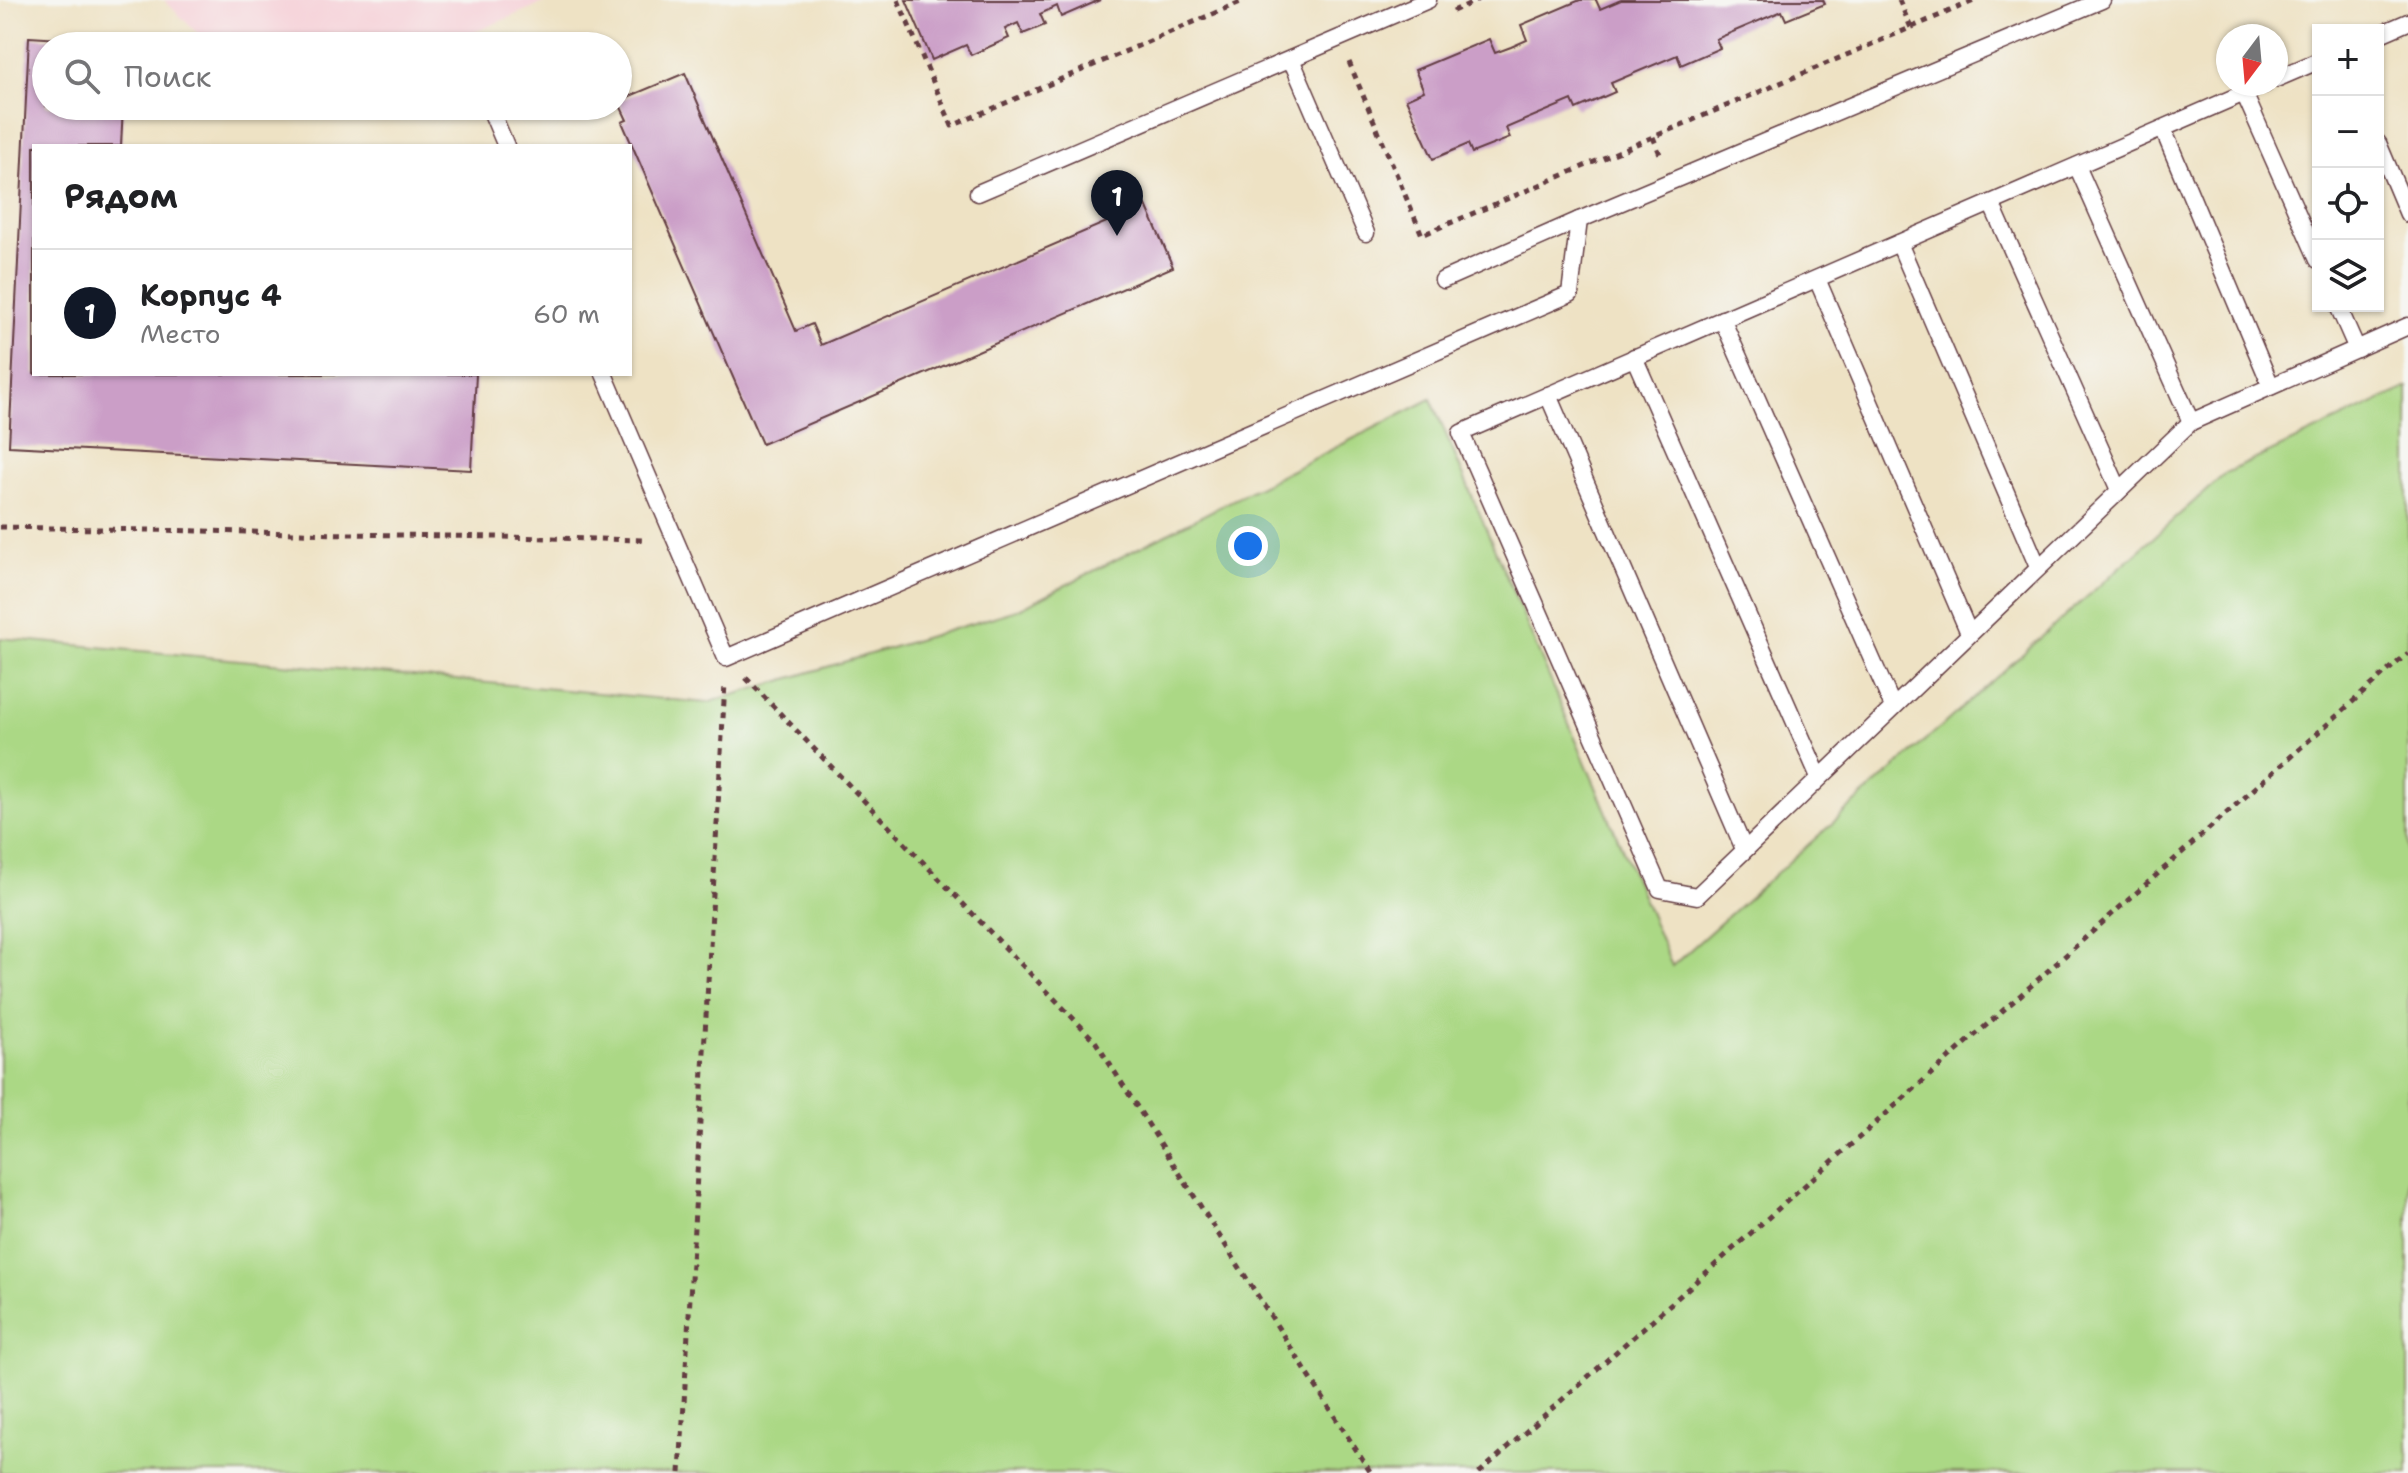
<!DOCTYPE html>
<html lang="ru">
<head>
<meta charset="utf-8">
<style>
	:root { --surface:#fff; --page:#f6f6f6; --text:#202124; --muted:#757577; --line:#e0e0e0; --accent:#111827 }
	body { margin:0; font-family:"Shantell Sans",sans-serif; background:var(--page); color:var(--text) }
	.controls { position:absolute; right:24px; top:24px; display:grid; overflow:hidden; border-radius:0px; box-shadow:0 2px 6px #0004 }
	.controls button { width:72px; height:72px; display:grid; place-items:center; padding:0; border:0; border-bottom:2px solid var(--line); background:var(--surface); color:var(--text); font:40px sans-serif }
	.compass { position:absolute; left:2216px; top:24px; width:72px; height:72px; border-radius:50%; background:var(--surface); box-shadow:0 2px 6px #0004; rotate:196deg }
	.you { position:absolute; left:1248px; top:546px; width:28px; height:28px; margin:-20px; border:6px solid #fff; border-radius:50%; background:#1a73e8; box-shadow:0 0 0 12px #1a73e833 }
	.badge { display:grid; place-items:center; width:52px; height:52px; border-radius:50%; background:var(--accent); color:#fff; font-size:26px; font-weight:700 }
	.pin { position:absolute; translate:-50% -66px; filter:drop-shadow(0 2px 4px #0008) }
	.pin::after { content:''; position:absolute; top:42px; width:28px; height:24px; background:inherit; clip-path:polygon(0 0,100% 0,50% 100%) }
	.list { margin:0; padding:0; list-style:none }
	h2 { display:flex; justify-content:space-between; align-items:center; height:104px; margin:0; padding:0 32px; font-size:34px }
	h2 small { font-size:26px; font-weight:400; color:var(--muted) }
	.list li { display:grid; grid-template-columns:52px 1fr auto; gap:24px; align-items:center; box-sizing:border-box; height:128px; padding:0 32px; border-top:2px solid var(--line) }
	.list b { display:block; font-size:30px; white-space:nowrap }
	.list p { margin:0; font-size:26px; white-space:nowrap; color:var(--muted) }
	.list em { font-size:26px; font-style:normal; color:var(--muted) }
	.icon { flex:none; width:44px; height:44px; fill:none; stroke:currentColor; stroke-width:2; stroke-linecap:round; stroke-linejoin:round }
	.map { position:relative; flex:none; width:2408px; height:1473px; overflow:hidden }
	.search { position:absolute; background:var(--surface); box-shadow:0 2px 6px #0004; left:32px; top:32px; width:600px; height:88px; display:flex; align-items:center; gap:20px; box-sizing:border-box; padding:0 28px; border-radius:44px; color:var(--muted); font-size:30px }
	.panel { position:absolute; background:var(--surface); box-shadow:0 2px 6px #0004; left:32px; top:144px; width:600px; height:232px; border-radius:0px }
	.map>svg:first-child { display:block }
	.built { fill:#f6cfd7 }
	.green { fill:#abd885; stroke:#7a7c58; stroke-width:2 }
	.building { fill:#cb9ec7 }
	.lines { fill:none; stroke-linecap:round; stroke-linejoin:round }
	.service-casing { stroke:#633c42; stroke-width:19 }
	.path { stroke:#633c42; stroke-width:5; stroke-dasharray:6 6; stroke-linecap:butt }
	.service { stroke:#fff; stroke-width:16 }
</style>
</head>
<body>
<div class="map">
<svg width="2408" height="1473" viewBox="0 0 2408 1473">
	<rect width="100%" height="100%" fill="#f6f6f2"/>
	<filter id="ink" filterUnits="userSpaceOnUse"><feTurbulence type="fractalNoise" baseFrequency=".0125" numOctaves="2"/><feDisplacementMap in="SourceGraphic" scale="16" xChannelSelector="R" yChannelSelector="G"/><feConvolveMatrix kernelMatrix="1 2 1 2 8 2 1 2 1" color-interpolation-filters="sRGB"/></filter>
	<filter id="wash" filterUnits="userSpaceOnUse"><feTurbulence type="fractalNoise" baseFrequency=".006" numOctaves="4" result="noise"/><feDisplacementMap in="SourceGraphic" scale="32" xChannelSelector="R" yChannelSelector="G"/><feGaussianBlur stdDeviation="1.8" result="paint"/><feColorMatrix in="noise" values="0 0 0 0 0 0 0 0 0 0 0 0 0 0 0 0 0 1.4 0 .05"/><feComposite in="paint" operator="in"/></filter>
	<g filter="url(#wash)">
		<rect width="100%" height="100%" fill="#eee2c4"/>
		<polygon class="built" points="164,0 550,0 442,46 210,46"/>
		<polygon class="green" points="2408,387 2408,1473 0,1473 0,638 707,703 1017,610 1431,399 1672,966 2226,473"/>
		<g id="blocks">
			<g class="building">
				<polygon points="906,0 1100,0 1061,17 1057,6 1040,14 1045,25 1023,34 1018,23 1005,29 1009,38 971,55 966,45 932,60"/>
				<polygon points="1580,0 1596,0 1600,9 1621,0 1823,0 1825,4 1786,20 1782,11 1716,39 1720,48 1681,65 1677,55 1611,83 1615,92 1576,109 1572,100 1506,128 1510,138 1472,153 1468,144 1433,159 1406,99 1424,91 1415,70 1489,39 1495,53 1511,47 1527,40 1521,25"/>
				<polygon points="29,37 126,43 126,46 46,46 46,106 123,106 121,146 34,146 34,374 476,374 471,470 9,446"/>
				<polygon points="685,73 796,331 812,324 821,345 1146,205 1173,267 762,444 622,122 627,120 618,101"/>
			</g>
		</g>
	</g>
	<g filter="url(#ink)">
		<use href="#blocks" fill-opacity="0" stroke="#633c42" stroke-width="2"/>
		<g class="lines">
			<g class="service-casing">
				<g id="service">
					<polyline points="2378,35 2408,22"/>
					<polyline points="1291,59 1366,233"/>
					<polyline points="2276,79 2318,61"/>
					<polyline points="2265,84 1461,433 1660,889 1697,896 2191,422 2408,326"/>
					<polyline points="2244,93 2318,260"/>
					<polyline points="489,106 506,146"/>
					<polyline points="2163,129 2271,386"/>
					<polyline points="2378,143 2408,214"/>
					<polyline points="2077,166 2191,422"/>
					<polyline points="978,193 1428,0"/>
					<polyline points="1991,203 2119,490"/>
					<polyline points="1899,243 2038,567"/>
					<polyline points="1817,279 1969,633"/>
					<polyline points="1443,280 1579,220"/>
					<polyline points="2338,306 2357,349"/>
					<polyline points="1722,319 1893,707"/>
					<polyline points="1634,357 1819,777"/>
					<polyline points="604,374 726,658 1570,294 1579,220 2102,0"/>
					<polyline points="1548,395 1744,849"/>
				</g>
			</g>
			<g class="path">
				<polyline points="898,0 952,126 1245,0"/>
				<polyline points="1899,0 1911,28"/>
				<polyline points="1453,11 1478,0"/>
				<polyline points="1349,62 1422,235 1976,0"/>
				<polyline points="1653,137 1662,159"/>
				<polyline points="0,527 647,540"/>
				<polyline points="746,678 1095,1041 1371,1473"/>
				<polyline points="680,1473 725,683"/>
				<polyline points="1479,1473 2408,653"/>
			</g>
			<use href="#service" class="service"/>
		</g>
	</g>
</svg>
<div class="controls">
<button>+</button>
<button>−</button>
<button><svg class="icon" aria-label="locate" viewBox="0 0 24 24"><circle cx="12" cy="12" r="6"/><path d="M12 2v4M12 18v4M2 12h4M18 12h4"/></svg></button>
<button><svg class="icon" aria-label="layers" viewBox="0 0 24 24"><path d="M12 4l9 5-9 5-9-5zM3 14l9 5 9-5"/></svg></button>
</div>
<svg class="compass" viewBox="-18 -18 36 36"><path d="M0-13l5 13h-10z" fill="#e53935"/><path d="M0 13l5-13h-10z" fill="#757577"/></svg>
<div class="you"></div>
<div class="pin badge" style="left:1117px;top:236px">1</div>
<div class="search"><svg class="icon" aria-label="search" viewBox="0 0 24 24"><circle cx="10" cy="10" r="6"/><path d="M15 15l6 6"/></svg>Поиск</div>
<section class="panel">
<h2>Рядом<small></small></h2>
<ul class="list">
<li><span class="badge">1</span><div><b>Корпус 4</b><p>Место</p></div><em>60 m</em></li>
</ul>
</section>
</div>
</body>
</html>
